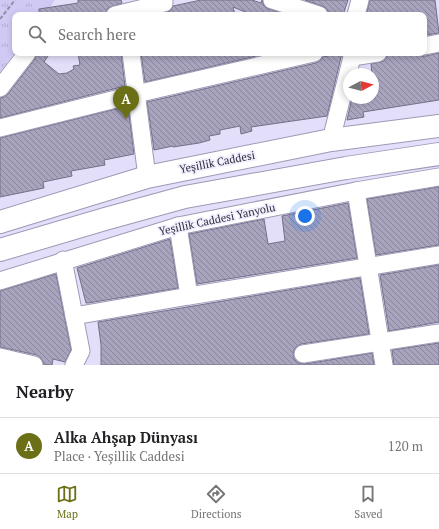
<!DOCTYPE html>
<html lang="en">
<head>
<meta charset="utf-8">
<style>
	:root { --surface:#fff; --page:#f6f6f6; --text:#202124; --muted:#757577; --line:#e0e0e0; --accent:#6b7016 }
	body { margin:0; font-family:"PT Serif",serif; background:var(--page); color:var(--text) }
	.compass { position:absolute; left:343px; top:68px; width:36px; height:36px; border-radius:50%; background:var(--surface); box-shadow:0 2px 6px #0003; rotate:83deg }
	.you { position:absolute; left:305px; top:216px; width:14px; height:14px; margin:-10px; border:3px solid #fff; border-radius:50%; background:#1a73e8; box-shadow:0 0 0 6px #1a73e833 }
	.badge { display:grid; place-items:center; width:26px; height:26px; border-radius:50%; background:var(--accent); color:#fff; font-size:13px; font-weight:700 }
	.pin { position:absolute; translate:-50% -33px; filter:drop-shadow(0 1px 2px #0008) }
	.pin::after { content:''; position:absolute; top:21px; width:14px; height:12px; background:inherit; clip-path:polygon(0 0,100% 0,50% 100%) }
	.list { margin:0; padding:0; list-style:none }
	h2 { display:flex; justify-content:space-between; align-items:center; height:52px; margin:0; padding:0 16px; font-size:17px }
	h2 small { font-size:13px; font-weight:400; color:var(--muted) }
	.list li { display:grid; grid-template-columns:26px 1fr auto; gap:12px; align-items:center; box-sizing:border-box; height:56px; padding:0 16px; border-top:1px solid var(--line) }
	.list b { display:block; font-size:15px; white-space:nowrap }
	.list p { margin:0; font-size:13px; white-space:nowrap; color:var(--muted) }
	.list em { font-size:13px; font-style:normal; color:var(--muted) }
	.icon { flex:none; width:22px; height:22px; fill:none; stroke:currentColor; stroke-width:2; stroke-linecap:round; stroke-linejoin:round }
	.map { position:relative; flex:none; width:439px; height:365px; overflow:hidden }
	.search { position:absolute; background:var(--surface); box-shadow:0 2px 6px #0003; left:12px; right:12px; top:12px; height:44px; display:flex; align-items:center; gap:10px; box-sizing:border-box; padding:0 14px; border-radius:8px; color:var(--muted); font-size:15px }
	.sheet { height:108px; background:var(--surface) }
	nav { display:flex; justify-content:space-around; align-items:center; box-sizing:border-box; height:56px; border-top:1px solid var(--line); background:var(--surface); font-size:11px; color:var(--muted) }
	nav a { display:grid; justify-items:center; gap:2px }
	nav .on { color:var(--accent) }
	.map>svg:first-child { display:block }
	.grass { fill:url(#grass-tufts) }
	.building { fill:url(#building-back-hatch); stroke:#747089 }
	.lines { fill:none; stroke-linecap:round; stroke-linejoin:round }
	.minor-casing { stroke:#9e99b4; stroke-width:19 }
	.highway-casing { stroke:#9e99b4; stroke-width:24 }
	.path { stroke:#928fa3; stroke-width:2; stroke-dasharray:4 2; stroke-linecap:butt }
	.minor { stroke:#fff; stroke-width:17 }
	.highway { stroke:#fff; stroke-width:22 }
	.labels { text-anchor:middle; stroke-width:3.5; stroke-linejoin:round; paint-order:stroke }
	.street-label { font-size:11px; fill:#302f39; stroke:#f0eeff }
</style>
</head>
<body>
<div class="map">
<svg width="439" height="365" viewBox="0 0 439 365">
	<defs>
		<pattern id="grass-tufts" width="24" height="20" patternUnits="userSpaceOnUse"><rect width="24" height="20" fill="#d0c9f4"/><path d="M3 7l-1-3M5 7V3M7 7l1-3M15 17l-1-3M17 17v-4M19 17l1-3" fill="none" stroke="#b3add2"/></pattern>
		<pattern id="building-back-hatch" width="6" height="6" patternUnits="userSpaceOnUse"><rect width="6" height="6" fill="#a8a4be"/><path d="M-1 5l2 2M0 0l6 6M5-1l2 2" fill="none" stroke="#89869b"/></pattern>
	</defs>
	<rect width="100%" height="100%" fill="#e3dffb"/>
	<polygon class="grass" points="0,0 55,0 43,15 15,15 15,52 0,72"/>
	<g class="building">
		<polygon points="78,0 121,0 122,3 108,8 105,15 39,15 39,9 78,3"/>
		<polygon points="201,0 252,0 261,3 262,0 264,6 269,9 286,15 253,15 233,7 235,15 157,15 170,11 173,6"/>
		<polygon points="305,0 348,0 343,15 329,15 327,9 322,6"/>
		<polygon points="370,0 435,0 439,33 426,35 424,15 366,15"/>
		<polygon points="37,53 50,53 44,62 59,74 67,73 74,69 73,66 80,65 78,53 121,53 125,86 0,118 0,98 4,97 8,94 35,59"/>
		<polygon points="141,53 269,53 145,82"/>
		<polygon points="342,53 327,116 251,127 252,131 241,134 240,126 220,130 220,134 209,136 210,140 199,143 173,147 173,146 154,150 147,102 316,63 320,61 323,57"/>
		<polygon points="401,53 417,53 421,56 426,56 439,53 439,100 363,112 364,117 347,120 352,98 375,98 373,74 372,74 371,64 384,61 388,55"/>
		<polygon points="128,106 134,154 104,160 105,165 71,171 72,176 43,182 44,188 0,197 0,138"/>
		<polygon points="439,187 439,245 376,255 367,199"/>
		<polygon points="348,203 357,258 197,284 189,234 264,219 268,244 285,241 282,216"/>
		<polygon points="170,239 178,288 88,303 86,303 77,268"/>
		<polygon points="439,265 439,322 389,331 380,275"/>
		<polygon points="56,274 71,350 65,362 53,359 52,365 44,365 41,358 37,355 0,347 0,291"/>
		<polygon points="360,278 369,334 301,344 297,346 294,350 293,356 295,360 299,363 305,364 372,353 374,365 101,365 101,345 98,322"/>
		<polygon points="439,343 439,365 394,365 392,350"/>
	</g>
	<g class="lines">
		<g class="minor-casing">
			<g id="minor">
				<polyline points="272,0 319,15"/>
				<polyline points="115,15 164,3 164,0"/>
				<polyline points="356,15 360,0"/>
				<polyline points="424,46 439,43"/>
				<polyline points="131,53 147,177"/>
				<polyline points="352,57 378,53"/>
				<polyline points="0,88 27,53"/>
				<polyline points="0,128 136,94 314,53"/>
				<polyline points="331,140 352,57 352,53"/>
				<polyline points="356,191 384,365"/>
				<polyline points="178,226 189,296 439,255"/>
				<polyline points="63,260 81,351 74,365"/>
				<polyline points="0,281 178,226 356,191 439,177"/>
				<polyline points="74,316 189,296"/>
				<polyline points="303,354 439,333"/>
				<polyline points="0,357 34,365"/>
			</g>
		</g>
		<g class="highway-casing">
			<g id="highway">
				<polyline points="0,222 147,177 331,140 439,126"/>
				<polyline points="0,250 105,219 185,197 346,168 439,154"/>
			</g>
		</g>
		<polyline class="path" points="0,19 15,0"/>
		<use href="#minor" class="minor"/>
		<use href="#highway" class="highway"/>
	</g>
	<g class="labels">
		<g class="street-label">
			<text transform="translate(217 162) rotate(-11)" y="4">Yeşillik Caddesi</text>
			<text transform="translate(217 219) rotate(-12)" y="4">Yeşillik Caddesi Yanyolu</text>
		</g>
	</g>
</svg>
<svg class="compass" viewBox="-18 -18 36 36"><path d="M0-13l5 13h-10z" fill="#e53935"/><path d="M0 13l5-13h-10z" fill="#757577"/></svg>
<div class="you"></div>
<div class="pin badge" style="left:126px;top:119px">A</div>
<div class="search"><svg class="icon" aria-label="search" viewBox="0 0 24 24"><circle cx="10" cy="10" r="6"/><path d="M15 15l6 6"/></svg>Search here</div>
</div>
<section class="sheet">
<h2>Nearby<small></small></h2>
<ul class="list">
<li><span class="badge">A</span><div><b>Alka Ahşap Dünyası</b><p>Place · Yeşillik Caddesi</p></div><em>120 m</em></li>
</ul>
</section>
<nav>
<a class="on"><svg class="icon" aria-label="map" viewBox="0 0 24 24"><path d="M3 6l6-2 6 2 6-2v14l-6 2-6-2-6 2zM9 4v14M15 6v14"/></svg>Map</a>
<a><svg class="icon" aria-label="directions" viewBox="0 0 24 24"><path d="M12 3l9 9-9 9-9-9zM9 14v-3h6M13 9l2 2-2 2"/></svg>Directions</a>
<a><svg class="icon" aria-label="saved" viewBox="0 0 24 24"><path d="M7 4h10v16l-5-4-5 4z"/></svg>Saved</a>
</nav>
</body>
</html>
